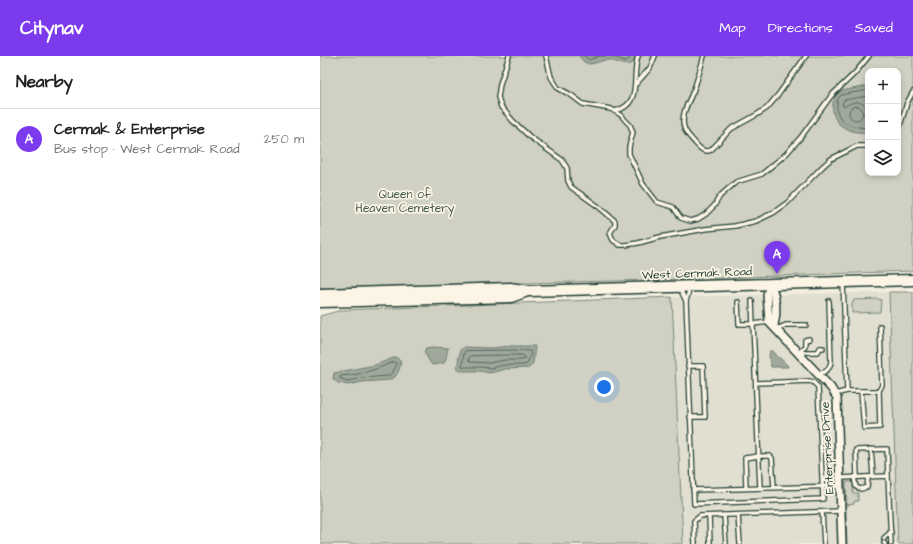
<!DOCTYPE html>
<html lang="en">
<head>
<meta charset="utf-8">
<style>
	:root { --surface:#fff; --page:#f2f2f2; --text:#222; --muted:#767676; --line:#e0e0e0; --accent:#7c3aed }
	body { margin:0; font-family:"Architects Daughter",sans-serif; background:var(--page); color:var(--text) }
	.controls { position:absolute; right:12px; top:12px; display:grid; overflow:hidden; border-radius:8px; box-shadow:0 2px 6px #0003 }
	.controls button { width:36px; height:36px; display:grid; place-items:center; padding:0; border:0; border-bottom:1px solid var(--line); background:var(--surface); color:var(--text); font:20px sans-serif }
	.you { position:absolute; left:284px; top:331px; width:14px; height:14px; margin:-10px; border:3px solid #fff; border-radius:50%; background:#1a73e8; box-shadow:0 0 0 6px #1a73e833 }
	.badge { display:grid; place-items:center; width:26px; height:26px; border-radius:50%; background:var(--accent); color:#fff; font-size:13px; font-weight:700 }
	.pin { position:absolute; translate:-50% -33px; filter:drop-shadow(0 1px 2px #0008) }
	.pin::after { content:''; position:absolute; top:21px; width:14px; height:12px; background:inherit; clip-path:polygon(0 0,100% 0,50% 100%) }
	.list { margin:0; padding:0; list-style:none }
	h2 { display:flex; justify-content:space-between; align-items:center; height:52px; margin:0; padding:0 16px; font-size:17px }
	h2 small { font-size:13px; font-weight:400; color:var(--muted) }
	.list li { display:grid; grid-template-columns:26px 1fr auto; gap:12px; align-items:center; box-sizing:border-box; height:60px; padding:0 16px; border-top:1px solid var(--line) }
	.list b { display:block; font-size:15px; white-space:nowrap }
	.list p { margin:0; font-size:13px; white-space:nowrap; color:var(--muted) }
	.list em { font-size:13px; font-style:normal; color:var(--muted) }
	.icon { flex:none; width:22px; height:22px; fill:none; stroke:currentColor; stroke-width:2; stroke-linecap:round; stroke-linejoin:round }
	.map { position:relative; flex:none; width:593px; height:488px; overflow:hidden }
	header { display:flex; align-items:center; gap:24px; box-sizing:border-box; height:56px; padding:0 20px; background:var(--accent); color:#fff }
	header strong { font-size:19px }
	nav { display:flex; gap:22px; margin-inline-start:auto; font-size:14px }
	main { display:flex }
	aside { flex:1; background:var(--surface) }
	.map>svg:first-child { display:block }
	.built { fill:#e1dfd0 }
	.green { fill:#d0d1c2; stroke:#78877b; fill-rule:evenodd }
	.water { fill:#a0a89b; stroke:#6c7d72 }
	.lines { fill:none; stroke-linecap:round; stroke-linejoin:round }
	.shore { stroke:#53685d; stroke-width:1 }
	.lane-casing { stroke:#1f3d34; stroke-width:6 }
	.street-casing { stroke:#1f3d34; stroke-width:10 }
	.primary-casing { stroke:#1f3d34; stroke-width:13 }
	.lane { stroke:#fcf5e5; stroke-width:3.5 }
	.street { stroke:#fcf5e5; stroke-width:7 }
	.primary { stroke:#fcf5e5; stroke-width:10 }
	.labels { text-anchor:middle; stroke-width:3.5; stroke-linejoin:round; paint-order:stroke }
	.park-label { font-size:12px; fill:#425b50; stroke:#fcf5e5 }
	.street-label { font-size:12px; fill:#1f3d34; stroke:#fcf5e5 }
</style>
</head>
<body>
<header>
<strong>Citynav</strong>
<nav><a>Map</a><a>Directions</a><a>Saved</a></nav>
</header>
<main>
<aside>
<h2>Nearby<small></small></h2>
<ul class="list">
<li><span class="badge">A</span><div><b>Cermak &amp; Enterprise</b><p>Bus stop · West Cermak Road</p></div><em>250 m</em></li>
</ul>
</aside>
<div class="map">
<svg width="593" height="488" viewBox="0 0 593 488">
	<rect width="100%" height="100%" fill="#f3eede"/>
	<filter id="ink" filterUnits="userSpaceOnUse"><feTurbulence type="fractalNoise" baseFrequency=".025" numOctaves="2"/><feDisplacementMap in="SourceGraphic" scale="8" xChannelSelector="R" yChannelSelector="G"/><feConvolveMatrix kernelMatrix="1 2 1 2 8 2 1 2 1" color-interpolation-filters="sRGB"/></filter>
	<g filter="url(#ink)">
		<polygon class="built" points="569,236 578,488 363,488 352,241"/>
		<g class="green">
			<path d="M0,0H593V215L373,223L0,232ZM548,15H578V117H548Z"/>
			<polygon points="569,236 593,236 593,488 578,488"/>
			<polygon points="352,241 363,488 0,488 0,260 22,254"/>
			<polygon points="559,243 561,244 560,256 532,257 532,248 534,244"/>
			<polygon points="525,426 527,488 526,488 524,430"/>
			<polygon points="526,426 531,426 533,428 533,437 538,437 538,445 534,445 534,448 527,449"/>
		</g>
		<g class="water">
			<path d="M259,0H316C310,16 299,5 288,4C281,4 276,8 269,8L264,6Z"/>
			<path d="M548,30V75C540,79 525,74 518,67C511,59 510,41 521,35Z"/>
			<polygon points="190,290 215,290 213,307 209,312 185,313 170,317 160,315 142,315 137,312 140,294 144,291 171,292"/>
			<polygon points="113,291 128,292 126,302 124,307 112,309 109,305 104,295 107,292"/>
			<polygon points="450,295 453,295 468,310 468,311 451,311 449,300"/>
			<polygon points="76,301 81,306 79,314 75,321 69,324 42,326 28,329 18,327 13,323 14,317 55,309"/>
		</g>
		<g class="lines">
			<g class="shore">
				<polyline points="264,0 269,4 280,0 289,0 306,5 309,3 312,0"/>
				<path d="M548,34C542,36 524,37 520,40C517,43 517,48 517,52C518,69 534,71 548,72"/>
				<path d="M548,40L524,44L522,49L524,51C532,45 543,43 548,54"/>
				<circle cx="536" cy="57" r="7"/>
				<polygon points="191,294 210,295 211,298 207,308 203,309 185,309 170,312 160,311 144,311 142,310 144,297 145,295"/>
				<polygon points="191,299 203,299 205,302 202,304 185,304 169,307 150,306 148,304 150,300"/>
				<polygon points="74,306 77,308 72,318 68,320 41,322 28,325 19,322 21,320 38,318 56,313"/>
			</g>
			<g class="lane-casing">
				<g id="lane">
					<polyline points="189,0 180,28 178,41 181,51 193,65 210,81 242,104 247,112 248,125 251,131 279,151 295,165 295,169 290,177 293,184 300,189 305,189 318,187 340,181 385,173 415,170 436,165 453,157 467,147 502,111 511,103 537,90 548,90"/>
					<polyline points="226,0 231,21 238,32 251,39 263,48 291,53 301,59 305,64 310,69 313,76 309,91 309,98 323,128 337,146 353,151 361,162 370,165 378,163 386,158 394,150 400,140 416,126 442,118 466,98 481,81 511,40 535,17 549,0"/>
					<path d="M384,0C381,11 378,22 374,33C370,44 360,58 364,71C365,77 372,83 376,88C380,93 385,97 391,94L411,73L438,58L447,52L458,39L486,0"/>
					<polyline points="316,28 330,12 335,0"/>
					<path d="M295,55C323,48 311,22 318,0"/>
					<polyline points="578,76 587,47 593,36"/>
					<polyline points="523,226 527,335"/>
					<polyline points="360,233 366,245 374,448 503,443 498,331 493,326 490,325 436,327"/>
					<polyline points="366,245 370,231"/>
					<polyline points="432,245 440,432"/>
					<polyline points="418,246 419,268 433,268 449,266"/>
					<polyline points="456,273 466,269 486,269"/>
					<polyline points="478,296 485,290 485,284 489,283"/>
					<polyline points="479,296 498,296 500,292 503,292"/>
					<polyline points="368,310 383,310 385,361 370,361"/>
					<path d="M498,318C506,316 509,314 511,306L509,245"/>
					<polyline points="541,335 544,372 560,371 559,335 562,329 560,270"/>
					<polyline points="515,338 527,335 559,335"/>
					<polyline points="551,393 553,420"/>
					<polyline points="534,421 536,431 541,433 547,431 548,421"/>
					<polyline points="537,421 536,394 567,393 568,420"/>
					<polyline points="520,422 568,420 571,488"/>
					<polyline points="426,432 425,402 439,400 450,400 452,402 454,431"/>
					<polyline points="373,434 520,430"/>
					<polyline points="502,456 504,488"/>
					<polyline points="404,459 406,488"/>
					<polyline points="418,459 420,488"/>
					<polyline points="389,460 390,488"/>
					<polyline points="564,483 564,482 571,476"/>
					<polyline points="564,487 565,488"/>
					<polyline points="375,488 374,465 380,460 521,455"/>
				</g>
			</g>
			<g class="street-casing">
				<g id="street">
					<polyline points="451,228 447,238 449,266 511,332 517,342 522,488"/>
					<path d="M451,228C456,241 457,257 454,270"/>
				</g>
			</g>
			<g class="primary-casing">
				<g id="primary">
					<polyline points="0,238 190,232 209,235 593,224"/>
					<polyline points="0,246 191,241 205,236"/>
				</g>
			</g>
			<use href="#lane" class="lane"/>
			<use href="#street" class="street"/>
			<use href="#primary" class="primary"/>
		</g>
	</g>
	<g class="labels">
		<g class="park-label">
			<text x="85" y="142">Queen of<tspan x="85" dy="14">Heaven Cemetery</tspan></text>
		</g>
		<g class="street-label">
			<text transform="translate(377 217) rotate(-2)" y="4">West Cermak Road</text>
			<text transform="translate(507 392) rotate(-93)" y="4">Enterprise Drive</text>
		</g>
	</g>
</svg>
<div class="controls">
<button>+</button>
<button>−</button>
<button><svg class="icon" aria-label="layers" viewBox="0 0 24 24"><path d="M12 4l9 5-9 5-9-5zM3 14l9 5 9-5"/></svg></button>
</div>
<div class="you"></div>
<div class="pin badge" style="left:457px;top:218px">A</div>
</div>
</main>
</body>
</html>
